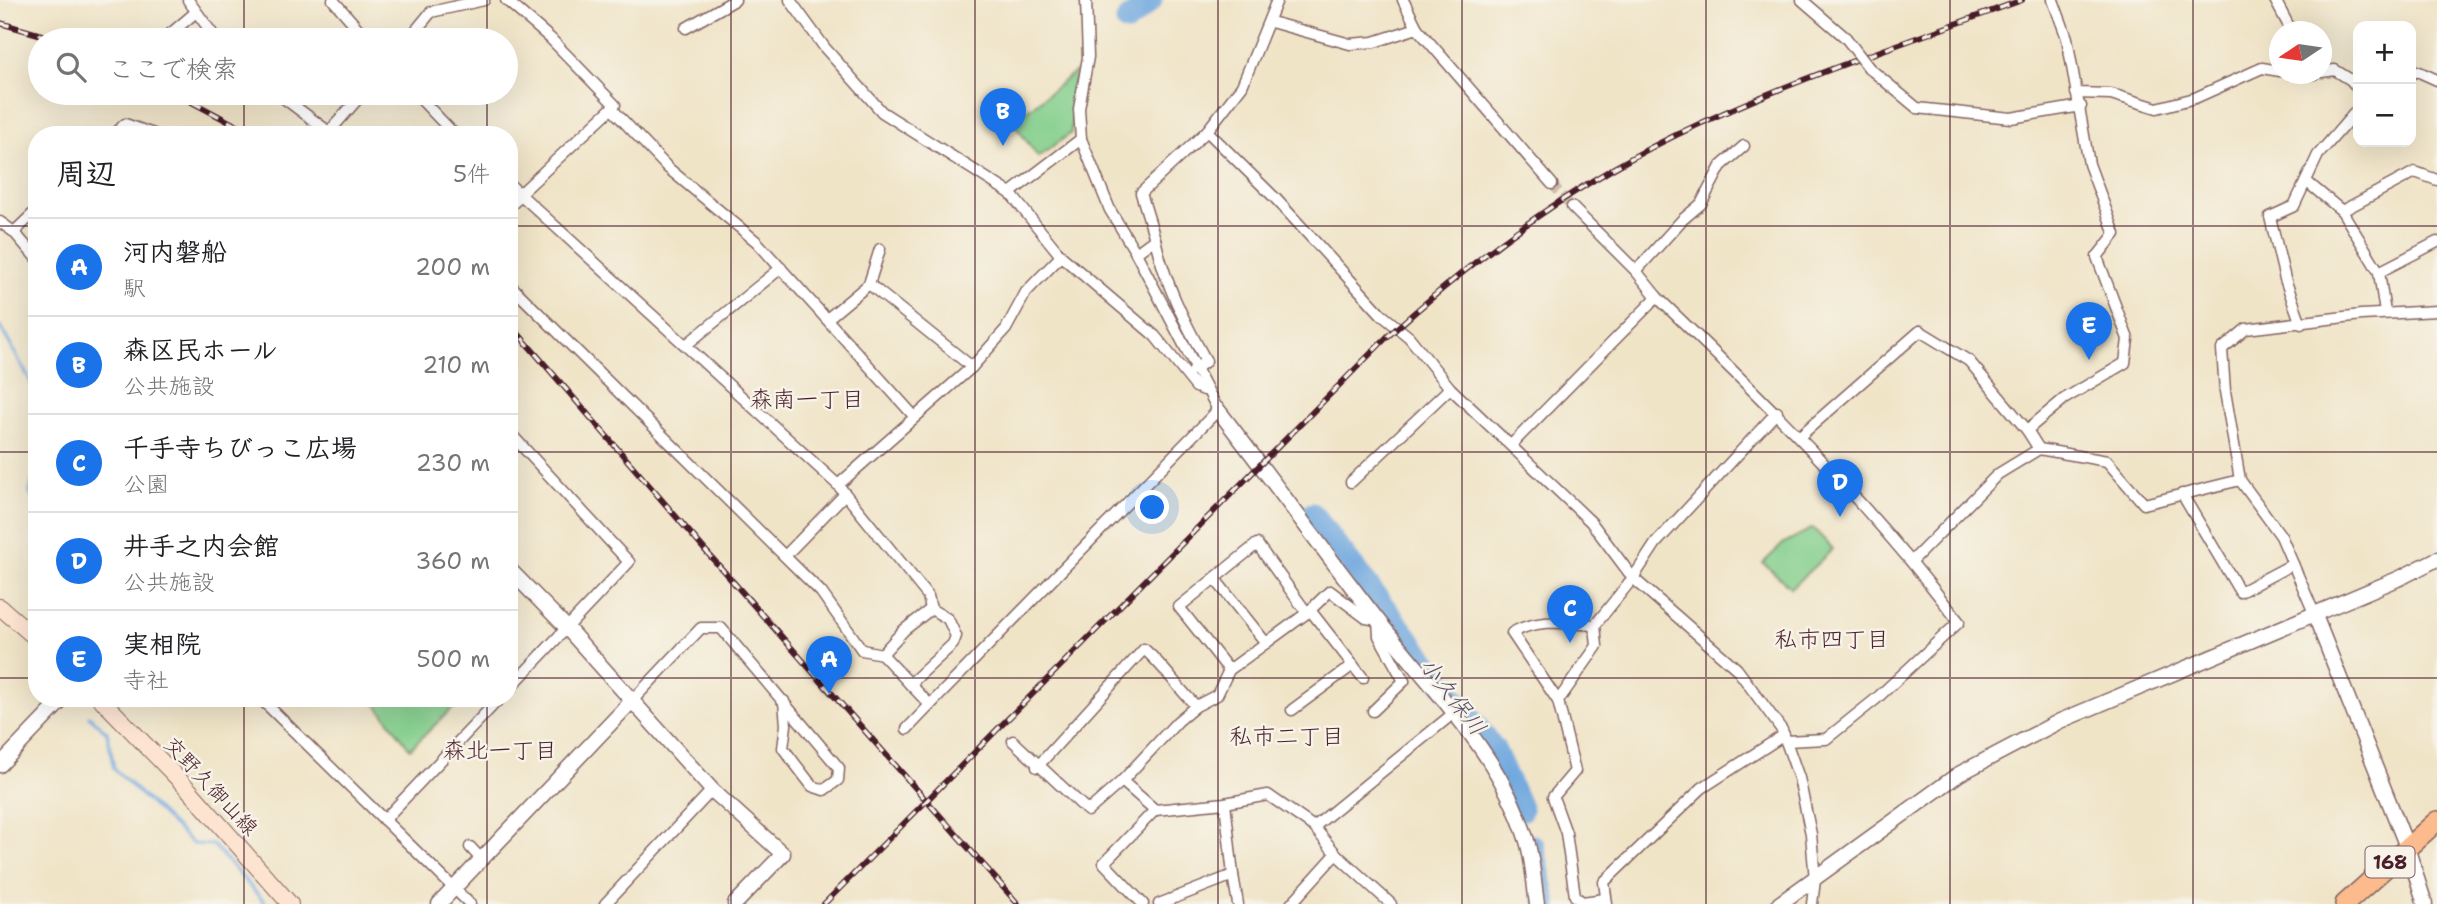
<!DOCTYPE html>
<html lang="ja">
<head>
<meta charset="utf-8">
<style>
	:root { --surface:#fff; --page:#f2f2f2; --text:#202124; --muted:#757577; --line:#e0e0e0; --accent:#1a73e8 }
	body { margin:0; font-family:"Shantell Sans","Klee One",sans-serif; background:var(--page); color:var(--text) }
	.controls { position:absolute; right:21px; top:21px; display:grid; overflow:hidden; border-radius:14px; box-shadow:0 7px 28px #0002 }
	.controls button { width:63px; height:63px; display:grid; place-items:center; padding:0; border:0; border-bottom:2px solid var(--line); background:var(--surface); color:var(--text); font:35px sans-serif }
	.compass { position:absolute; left:2269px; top:21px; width:63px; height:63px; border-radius:50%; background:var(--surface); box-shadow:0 7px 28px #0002; rotate:257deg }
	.you { position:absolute; left:1153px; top:508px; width:24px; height:24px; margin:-18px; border:5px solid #fff; border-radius:50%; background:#1a73e8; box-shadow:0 0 0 10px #1a73e833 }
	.badge { display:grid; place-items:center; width:46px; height:46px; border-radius:50%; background:var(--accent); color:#fff; font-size:23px; font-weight:700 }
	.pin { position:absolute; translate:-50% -58px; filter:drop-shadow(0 2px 4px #0008) }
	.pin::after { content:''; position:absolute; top:37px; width:24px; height:21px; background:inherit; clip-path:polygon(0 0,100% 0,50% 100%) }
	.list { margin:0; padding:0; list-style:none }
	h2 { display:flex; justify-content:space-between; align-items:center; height:91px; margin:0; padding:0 28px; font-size:30px }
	h2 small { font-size:23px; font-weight:400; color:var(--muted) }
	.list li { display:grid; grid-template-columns:46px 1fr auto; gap:21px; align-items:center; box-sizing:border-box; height:98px; padding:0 28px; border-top:2px solid var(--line) }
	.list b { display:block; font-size:26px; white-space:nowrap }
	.list p { margin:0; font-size:23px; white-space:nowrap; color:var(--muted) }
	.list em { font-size:23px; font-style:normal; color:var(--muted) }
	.icon { flex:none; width:38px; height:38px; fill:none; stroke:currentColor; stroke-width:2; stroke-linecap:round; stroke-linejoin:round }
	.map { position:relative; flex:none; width:2437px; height:904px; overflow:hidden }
	.search { position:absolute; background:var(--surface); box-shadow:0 7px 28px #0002; left:28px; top:28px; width:490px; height:77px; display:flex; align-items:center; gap:18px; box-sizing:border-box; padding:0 24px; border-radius:38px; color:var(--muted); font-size:26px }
	.panel { position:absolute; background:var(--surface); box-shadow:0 7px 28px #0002; left:28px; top:126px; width:490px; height:581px; border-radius:28px }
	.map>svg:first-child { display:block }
	.green { fill:#84cf8d; stroke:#67775c; stroke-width:2 }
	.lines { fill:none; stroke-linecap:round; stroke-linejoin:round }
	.stream { stroke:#71a8df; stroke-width:3.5 }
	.river { stroke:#71a8df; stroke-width:23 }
	.minor-tunnel { stroke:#cfbda8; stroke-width:10; stroke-dasharray:10 5; stroke-linecap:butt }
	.minor-casing { stroke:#846462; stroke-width:13 }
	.tertiary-casing { stroke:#846462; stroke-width:17 }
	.secondary-casing { stroke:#846462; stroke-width:18 }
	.trunk-casing { stroke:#846462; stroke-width:22 }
	.minor { stroke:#fff; stroke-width:10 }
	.tertiary { stroke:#fff; stroke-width:14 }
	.secondary { stroke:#fde4d1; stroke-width:16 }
	.trunk { stroke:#fbbb8c; stroke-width:19 }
	.rail-casing { stroke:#4a1f2b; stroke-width:6 }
	.rail { stroke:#f7f3e8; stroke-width:3.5; stroke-dasharray:10; stroke-linecap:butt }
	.minor-bridge-casing { stroke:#846462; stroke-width:13; stroke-linecap:butt }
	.minor-bridge { stroke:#fff; stroke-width:10 }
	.grid { fill:none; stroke:#4a1f2b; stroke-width:2; stroke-opacity:0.55 }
	.labels { text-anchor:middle; stroke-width:5; stroke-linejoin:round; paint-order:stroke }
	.shield { fill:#f7f3e8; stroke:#7e5f64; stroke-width:2 }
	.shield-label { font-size:19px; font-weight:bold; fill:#4a1f2b }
	.street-label { font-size:21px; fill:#4a1f2b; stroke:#f7f3e8 }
	.neighbourhood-label { font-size:23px; fill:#4a1f2b; stroke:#f7f3e8 }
	.water-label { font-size:23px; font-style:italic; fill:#584f6a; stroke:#f7f3e8 }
</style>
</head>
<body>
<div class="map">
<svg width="2437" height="904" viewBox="0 0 2437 904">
	<rect width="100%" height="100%" fill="#f7f3e8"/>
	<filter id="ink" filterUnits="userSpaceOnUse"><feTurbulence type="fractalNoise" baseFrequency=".0143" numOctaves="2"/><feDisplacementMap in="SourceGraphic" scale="14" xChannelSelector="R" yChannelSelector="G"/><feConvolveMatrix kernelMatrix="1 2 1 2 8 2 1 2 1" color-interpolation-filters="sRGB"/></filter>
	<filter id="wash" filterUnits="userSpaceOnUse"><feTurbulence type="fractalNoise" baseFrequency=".00686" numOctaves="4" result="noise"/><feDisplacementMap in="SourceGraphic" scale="28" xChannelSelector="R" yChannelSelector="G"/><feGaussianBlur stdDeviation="1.57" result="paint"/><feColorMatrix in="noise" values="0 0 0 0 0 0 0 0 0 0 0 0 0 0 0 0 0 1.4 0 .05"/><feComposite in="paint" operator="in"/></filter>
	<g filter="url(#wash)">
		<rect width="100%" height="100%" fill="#f0e4c7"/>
		<g class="green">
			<polygon points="1075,72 1071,133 1038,157 1013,122"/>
			<polygon points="1813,528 1833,549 1791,588 1763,563 1784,543"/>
			<polygon points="372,698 463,698 410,749"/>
		</g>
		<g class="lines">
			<g class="stream">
				<polyline points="0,326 37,393"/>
				<polyline points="37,465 30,492 37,506"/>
				<polyline points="89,716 107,732 114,769 193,844 213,845 266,904"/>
			</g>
			<g class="river">
				<polyline points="1127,21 1151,0"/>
				<polyline points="1312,514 1494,749 1521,810"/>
				<polyline points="1533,846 1546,904"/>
			</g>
		</g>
	</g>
	<g filter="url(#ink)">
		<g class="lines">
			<polyline class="minor-tunnel" points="1552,184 1572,207"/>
			<g class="minor-casing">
				<g id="minor">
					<polyline points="188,0 217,40"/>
					<polyline points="333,0 368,40"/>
					<polyline points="506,0 550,38 615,105 521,193"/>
					<polyline points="790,0 825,48 882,112 1010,193 1061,256 1155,336 1196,387 1204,390"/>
					<polyline points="1403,0 1417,28"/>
					<polyline points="1802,0 1846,38"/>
					<polyline points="2275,0 2292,32"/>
					<polyline points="1271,22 1350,44 1374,42 1417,28 1552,184"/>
					<polyline points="686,28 735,0"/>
					<polyline points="163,40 196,12"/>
					<polyline points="408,40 431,12 484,0"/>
					<polyline points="1869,68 1917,108 2011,118 2081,106"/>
					<polyline points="2322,72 2335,70 2351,80 2358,89"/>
					<polyline points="2291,74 2314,74"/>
					<polyline points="2411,74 2417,71 2437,80"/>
					<polyline points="277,93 329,132 363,93"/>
					<polyline points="415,93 455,135"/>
					<polyline points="2076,93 2111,94 2157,108 2195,98 2262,68 2280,71"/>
					<polyline points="612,109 668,168 757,242 914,416"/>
					<polyline points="1207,131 1242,86 1277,0"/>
					<polyline points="114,135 125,124 156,135"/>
					<polyline points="2307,182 2342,211 2379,272 2385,313"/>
					<polyline points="509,184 838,485 928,596 931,609 948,619 956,636 953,644 910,684 882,654 904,630 931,609"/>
					<polyline points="1010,193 1081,139"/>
					<path d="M1572,207L1636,271L1657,297C1764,400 1869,503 1959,622L1876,699L1826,739L1786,741"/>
					<polyline points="2342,211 2415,172 2437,180"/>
					<polyline points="0,222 14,232 37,259"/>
					<polyline points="14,232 37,210"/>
					<path d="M1155,239C1165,283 1184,321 1206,361L1194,370"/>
					<polyline points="1136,253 1155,239 1141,193 1207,131 1276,199 1382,315 1409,337 1450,388 1591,522 1633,578 1737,669 1782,730 1799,778 1811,834 1815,880 1812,904"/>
					<polyline points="1636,271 1682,220 1701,204 1721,166 1744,146"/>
					<polyline points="2379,272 2437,242"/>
					<polyline points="509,284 821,592 862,650 882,654"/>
					<polyline points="869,284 972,367"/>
					<polyline points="827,319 869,284 880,249"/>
					<polyline points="2301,324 2285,279 2270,217 2294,206 2318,155 2358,109"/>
					<polyline points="686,345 781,268"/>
					<polyline points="2027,430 2064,399 2125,363 2128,339 2097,257 2115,234 2089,164 2067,38 2053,0"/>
					<polyline points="509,432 629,562 509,689"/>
					<polyline points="1800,436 1920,331 1969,361 2027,430 2039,449 2107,461 2144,504 2240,480"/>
					<polyline points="1512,444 1657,297"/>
					<polyline points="1351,482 1450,388"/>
					<polyline points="838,485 972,367 1006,329 1026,292 1061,256"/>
					<polyline points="2182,494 2240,592 2293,564"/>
					<polyline points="785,556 845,494"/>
					<polyline points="1912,561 1998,474 2039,449"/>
					<polyline points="1215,579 1266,643"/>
					<polyline points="1310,610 1363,678"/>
					<polyline points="2314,613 2281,536 2240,480 2225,391 2222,349 2246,329 2361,315 2437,311"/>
					<path d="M1595,625C1568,623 1537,618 1512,633L1558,701L1575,771L1553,797L1566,833L1575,896L1582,902L1605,899"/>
					<polyline points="1229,670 1179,607 1257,544 1307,613"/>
					<polyline points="910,684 930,705 1218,410 1136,253 1110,210 1081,139 1079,109 1088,57 1086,0"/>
					<polyline points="260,698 470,904"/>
					<polyline points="1558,701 1597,646 1595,625 1633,578 1656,543 1777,412"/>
					<polyline points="631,702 701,628 721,628 839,768 838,780 824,790 812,786 783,748 786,725 784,701"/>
					<polyline points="1292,710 1353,665"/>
					<polyline points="907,729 930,705"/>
					<polyline points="1013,741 1088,811 1122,781 1178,721 1196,706 1217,695 1229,670 1307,613 1330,591 1366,618 1378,620 1379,636 1404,681 1373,711"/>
					<path d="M1037,767L1144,649C1164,666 1177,687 1196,706"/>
					<polyline points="1122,781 1155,810 1225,803 1268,795 1314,827 1336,854 1291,904"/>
					<polyline points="384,820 500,698"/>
					<polyline points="1314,827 1455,712"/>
					<polyline points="470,847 482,860"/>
					<polyline points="1336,854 1391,904"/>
					<polyline points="1233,875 1238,904"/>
					<polyline points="605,904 712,790"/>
					<polyline points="1143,904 1104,863 1155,810"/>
					<polyline points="1159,904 1233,875 1225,803"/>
					<polyline points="1607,904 1604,882 1702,788 1784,735"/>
				</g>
			</g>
			<g class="tertiary-casing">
				<g id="tertiary">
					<polyline points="509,204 521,193"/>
					<path d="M1218,410C1271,478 1322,549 1376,618C1432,690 1499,750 1527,841C1533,861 1534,884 1537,904"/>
					<polyline points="509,569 567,628 712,790 783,854 735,904"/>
					<polyline points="2314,613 2407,847 2425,904"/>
					<polyline points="0,765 64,698"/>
					<polyline points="439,904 631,702"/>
					<polyline points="1779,904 1959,774 2060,721 2400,578 2437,559"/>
				</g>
			</g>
			<g class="secondary-casing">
				<g id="secondary">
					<polyline points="0,607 37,639"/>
					<polyline points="100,698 190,791 290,904"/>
				</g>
			</g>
			<g class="trunk-casing">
				<polyline id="trunk" points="2345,904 2437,821"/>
			</g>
			<use href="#minor" class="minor"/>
			<use href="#tertiary" class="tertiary"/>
			<use href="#secondary" class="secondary"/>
			<use href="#trunk" class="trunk"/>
			<g class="rail-casing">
				<g id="rail">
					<polyline points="0,23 59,40"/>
					<polyline points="175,93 254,135"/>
					<polyline points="509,323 704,549 1018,904"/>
					<path d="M824,904L1387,337C1473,259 1568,188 1672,137C1784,82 1905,43 2022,0"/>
				</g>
			</g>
			<use href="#rail" class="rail"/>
			<g class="minor-bridge-casing">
				<polyline id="minor-bridge" points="1846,38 1869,68"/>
			</g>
			<use href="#minor-bridge" class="minor-bridge"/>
		</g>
	</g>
	<path class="grid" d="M244,0V40M487,0V40M731,0V904M975,0V904M1218,0V904M1462,0V904M1706,0V904M1950,0V904M2193,0V904M244,93V135M487,93V135M0,226H37M509,226H2437M0,452H37M509,452H2437M0,678H37M509,678H2437M244,698V904M487,698V904"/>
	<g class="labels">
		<rect class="shield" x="2365.5" y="846.5" width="49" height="31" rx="5"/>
		<g class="shield-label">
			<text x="2390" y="869">168</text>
		</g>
		<g class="street-label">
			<text transform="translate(211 786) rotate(47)" y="7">交野久御山線</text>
		</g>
		<g class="neighbourhood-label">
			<text x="807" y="407">森南一丁目</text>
			<text x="1832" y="647">私市四丁目</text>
			<text x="1287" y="744">私市二丁目</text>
			<text x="500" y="758">森北一丁目</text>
		</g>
		<g class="water-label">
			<text transform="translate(1453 696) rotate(52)" y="8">小久保川</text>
		</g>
	</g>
</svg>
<div class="controls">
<button>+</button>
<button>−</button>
</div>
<svg class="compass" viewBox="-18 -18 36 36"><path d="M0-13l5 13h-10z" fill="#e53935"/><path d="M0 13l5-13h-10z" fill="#757577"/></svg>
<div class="you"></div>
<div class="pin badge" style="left:829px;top:694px">A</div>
<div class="pin badge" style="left:1003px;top:146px">B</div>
<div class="pin badge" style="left:1570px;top:643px">C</div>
<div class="pin badge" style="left:1840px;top:517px">D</div>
<div class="pin badge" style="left:2089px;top:360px">E</div>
<div class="search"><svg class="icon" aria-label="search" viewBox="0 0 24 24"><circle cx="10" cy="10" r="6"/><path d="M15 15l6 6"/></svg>ここで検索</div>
<section class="panel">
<h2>周辺<small>5件</small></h2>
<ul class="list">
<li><span class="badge">A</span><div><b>河内磐船</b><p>駅</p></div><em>200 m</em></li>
<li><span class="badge">B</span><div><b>森区民ホール</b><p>公共施設</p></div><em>210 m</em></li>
<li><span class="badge">C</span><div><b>千手寺ちびっこ広場</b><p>公園</p></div><em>230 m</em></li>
<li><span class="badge">D</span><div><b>井手之内会館</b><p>公共施設</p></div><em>360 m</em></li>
<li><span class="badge">E</span><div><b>実相院</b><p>寺社</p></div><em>500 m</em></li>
</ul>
</section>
</div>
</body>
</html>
